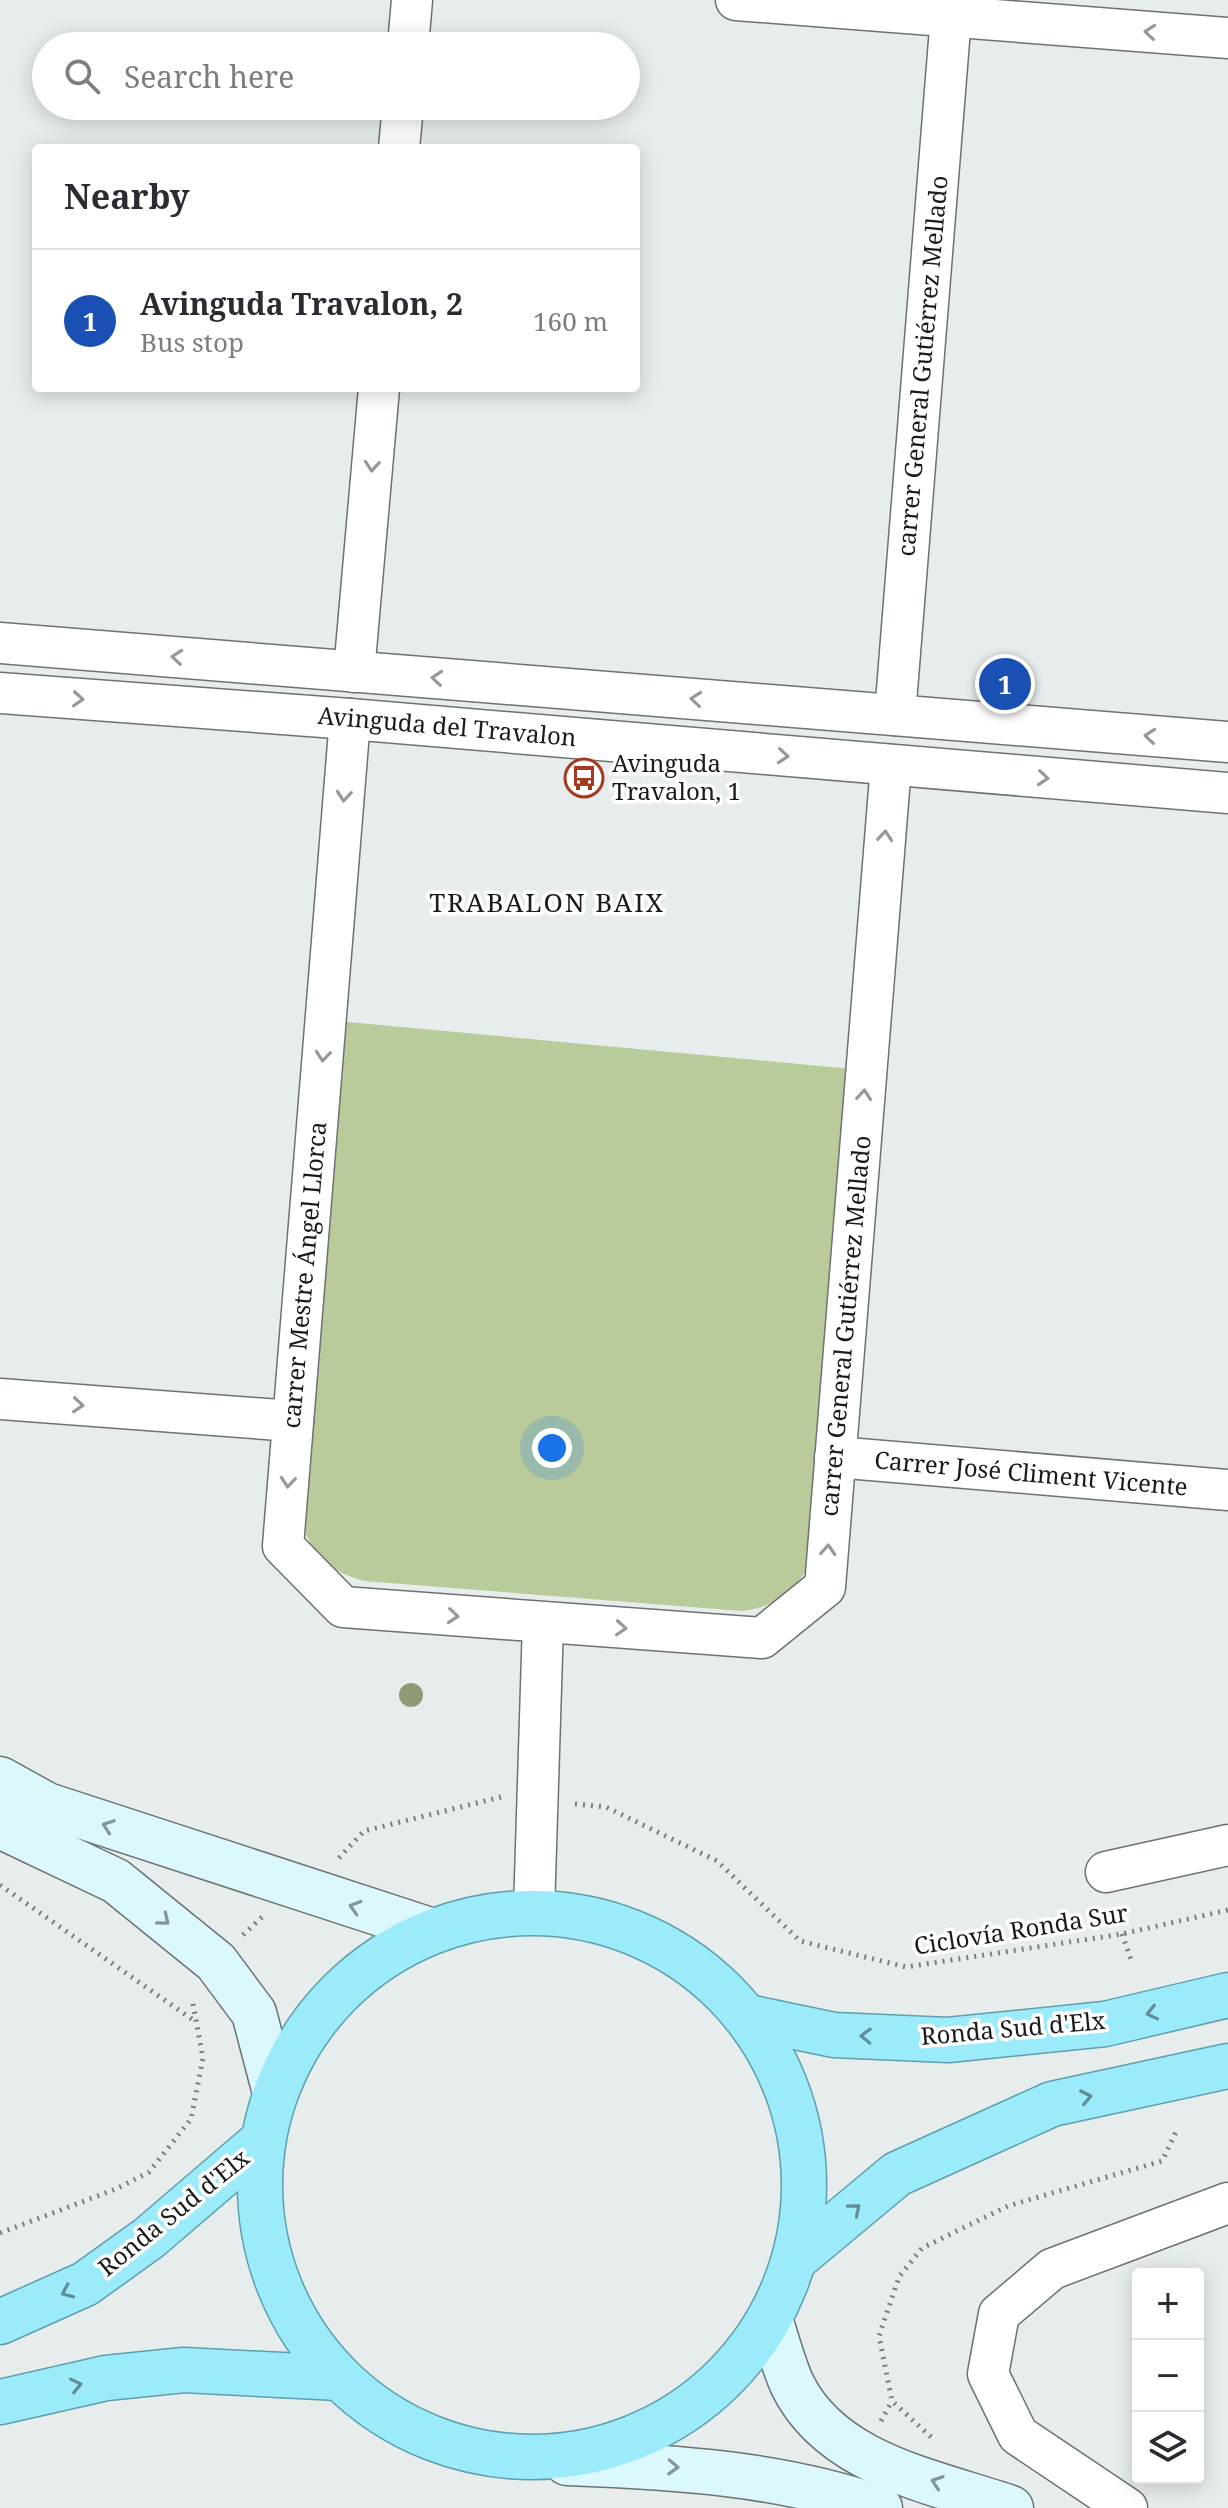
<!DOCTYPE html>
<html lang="en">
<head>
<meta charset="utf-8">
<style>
	:root { --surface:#fff; --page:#f7f7f7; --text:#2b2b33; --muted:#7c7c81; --line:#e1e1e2; --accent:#d93025 }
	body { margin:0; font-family:"Noto Serif",serif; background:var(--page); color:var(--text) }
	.controls { position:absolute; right:24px; bottom:24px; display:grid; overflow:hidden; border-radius:8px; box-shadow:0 4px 20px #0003 }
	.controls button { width:72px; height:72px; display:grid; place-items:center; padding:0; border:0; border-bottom:2px solid var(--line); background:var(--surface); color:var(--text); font:40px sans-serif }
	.you { position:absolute; left:552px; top:1448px; width:28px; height:28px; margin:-20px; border:6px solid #fff; border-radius:50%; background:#1a73e8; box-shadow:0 0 0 12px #1a73e833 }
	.badge { display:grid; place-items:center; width:52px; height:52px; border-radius:50%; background:var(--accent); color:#fff; font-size:26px; font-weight:700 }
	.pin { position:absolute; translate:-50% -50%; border:4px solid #fff; box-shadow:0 2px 8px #0006 }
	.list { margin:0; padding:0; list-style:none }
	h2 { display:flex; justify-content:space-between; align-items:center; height:104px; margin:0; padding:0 32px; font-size:34px }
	h2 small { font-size:26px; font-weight:400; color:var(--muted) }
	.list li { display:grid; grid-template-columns:52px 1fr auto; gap:24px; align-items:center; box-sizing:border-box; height:144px; padding:0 32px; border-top:2px solid var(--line) }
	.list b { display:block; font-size:30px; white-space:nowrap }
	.list p { margin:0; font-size:26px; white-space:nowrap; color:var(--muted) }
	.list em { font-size:26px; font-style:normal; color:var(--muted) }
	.icon { flex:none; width:44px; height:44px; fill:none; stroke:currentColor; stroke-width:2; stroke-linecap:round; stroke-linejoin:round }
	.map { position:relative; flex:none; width:1228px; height:2508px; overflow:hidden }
	.search { position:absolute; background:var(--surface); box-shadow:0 4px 20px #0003; left:32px; top:32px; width:608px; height:88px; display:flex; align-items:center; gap:20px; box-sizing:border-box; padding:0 28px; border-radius:44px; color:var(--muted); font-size:30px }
	.panel { position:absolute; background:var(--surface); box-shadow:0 4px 20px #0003; left:32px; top:144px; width:608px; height:248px; border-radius:8px }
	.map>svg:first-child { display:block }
	.green { fill:#bacb9b }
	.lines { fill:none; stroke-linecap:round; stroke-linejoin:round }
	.minor-casing { stroke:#6d7271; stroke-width:43 }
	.secondary-casing { stroke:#6d7271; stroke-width:47 }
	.trunk-casing { stroke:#5d9fac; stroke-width:47 }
	.path { stroke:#7a7e7e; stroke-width:5; stroke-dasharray:2 6; stroke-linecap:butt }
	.minor { stroke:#fff; stroke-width:40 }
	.secondary { stroke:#daf8fe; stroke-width:44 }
	.trunk { stroke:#9bebfb; stroke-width:44 }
	.tree { fill:#8e9b74 }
	.oneway { stroke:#989898 }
	.oneway2 { stroke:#839598 }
	.oneway3 { stroke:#608d96 }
	.labels { text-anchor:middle; stroke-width:7; stroke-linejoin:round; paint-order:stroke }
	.street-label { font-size:24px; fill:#191b1b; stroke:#fff }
	.poi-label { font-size:24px; fill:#191b1b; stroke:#fff; text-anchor:start }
	.neighbourhood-label { font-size:26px; letter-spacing:2px; fill:#191b1b; stroke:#fff }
</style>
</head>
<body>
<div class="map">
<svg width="1228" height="2508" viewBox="0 0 1228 2508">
	<rect width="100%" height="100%" fill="#e7edec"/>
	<path class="green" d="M337,1021L852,1069L810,1565C793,1591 774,1608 742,1611L364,1581C329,1571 315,1558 302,1525Z"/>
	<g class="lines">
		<g class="minor-casing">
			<g id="minor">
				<polyline points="736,0 1228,38"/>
				<polyline points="408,46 412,0"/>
				<polyline points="399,148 403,106"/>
				<polyline points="0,643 1228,742"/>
				<polyline points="354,672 379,388"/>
				<polyline points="0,693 350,719 1228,793"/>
				<polyline points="895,715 951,16"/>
				<polyline points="350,719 283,1546 343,1607 762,1638 825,1587 891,765"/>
				<polyline points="0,1399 293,1421"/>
				<polyline points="835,1457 1228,1490"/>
				<polyline points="1106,1872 1228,1845"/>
				<polyline points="534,1911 543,1623"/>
				<polyline points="1127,2508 1018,2435 988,2374 999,2314 1052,2269 1228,2203"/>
			</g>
		</g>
		<g class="secondary-casing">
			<g id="secondary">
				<polyline points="0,1779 47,1805 430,1930"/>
				<polyline points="0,1826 116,1881 216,1962 254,2013 274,2089"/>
				<path d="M770,2319C777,2340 783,2364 792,2384C831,2465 933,2481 1011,2508"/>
				<path d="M567,2463C673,2467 780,2473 880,2508"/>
			</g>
		</g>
		<g class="trunk-casing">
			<g id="trunk">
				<circle cx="532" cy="2185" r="272"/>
				<polyline points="748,2017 834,2035 948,2040 1105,2024 1228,1995"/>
				<polyline points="795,2259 897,2174 1052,2104 1228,2066"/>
				<polyline points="0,2322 85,2284 149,2238 261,2142"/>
				<polyline points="0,2402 106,2378 184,2370 339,2378"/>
			</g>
		</g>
		<g class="path">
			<polyline points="575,1804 606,1807 717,1861 800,1941 906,1967 1122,1934 1228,1910"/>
			<polyline points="339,1858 364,1831 501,1797"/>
			<polyline points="0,1885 196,2022"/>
			<polyline points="1122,1934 1131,1960"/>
			<polyline points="243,1935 262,1917"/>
			<polyline points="0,2233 116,2189 149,2172 191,2119 203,2058 192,1999"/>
			<polyline points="881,2421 892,2401"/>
			<polyline points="931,2437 892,2401 879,2336 899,2277 922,2248 1008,2206 1162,2161 1176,2132"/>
		</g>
		<use href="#minor" class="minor"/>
		<use href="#secondary" class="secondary"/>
		<use href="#trunk" class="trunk"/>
	</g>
	<circle class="tree" cx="411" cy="1695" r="12"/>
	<defs><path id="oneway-chevron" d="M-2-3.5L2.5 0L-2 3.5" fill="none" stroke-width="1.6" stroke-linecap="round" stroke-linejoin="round" transform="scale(2)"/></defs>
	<g class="oneway">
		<use href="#oneway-chevron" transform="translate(1150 32) rotate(-175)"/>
		<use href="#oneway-chevron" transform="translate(372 466) rotate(95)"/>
		<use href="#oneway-chevron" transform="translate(177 657) rotate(-175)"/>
		<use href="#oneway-chevron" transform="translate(437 678) rotate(-175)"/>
		<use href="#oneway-chevron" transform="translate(78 699) rotate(4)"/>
		<use href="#oneway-chevron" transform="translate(696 699) rotate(-175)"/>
		<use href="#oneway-chevron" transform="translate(1150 736) rotate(-175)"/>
		<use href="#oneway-chevron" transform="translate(783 756) rotate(5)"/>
		<use href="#oneway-chevron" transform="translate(1043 778) rotate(5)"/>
		<use href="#oneway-chevron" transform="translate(344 796) rotate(95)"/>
		<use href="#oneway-chevron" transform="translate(885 836) rotate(-85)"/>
		<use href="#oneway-chevron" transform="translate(323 1056) rotate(95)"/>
		<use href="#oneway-chevron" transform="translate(864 1095) rotate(-85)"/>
		<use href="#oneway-chevron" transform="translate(78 1405) rotate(4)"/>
		<use href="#oneway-chevron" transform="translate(288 1482) rotate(95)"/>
		<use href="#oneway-chevron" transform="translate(828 1550) rotate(-86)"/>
		<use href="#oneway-chevron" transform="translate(453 1616) rotate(5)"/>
		<use href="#oneway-chevron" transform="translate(621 1628) rotate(4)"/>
	</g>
	<g class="oneway2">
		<use href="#oneway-chevron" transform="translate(108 1826) rotate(-161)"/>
		<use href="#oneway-chevron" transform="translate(355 1907) rotate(-163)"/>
		<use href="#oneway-chevron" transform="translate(164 1920) rotate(39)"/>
		<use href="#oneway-chevron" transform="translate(673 2467) rotate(2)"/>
		<use href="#oneway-chevron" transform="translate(937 2482) rotate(-161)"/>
	</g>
	<g class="oneway3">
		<use href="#oneway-chevron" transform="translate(1152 2013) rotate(167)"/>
		<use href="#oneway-chevron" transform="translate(866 2036) rotate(-178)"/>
		<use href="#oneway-chevron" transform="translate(1086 2097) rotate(-12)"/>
		<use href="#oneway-chevron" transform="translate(855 2209) rotate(-40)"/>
		<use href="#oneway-chevron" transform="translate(67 2292) rotate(156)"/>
		<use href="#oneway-chevron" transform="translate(76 2385) rotate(-13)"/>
	</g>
	<defs>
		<g id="bus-ring" transform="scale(2)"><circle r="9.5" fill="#fff" stroke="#a43b20" stroke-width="1.5"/><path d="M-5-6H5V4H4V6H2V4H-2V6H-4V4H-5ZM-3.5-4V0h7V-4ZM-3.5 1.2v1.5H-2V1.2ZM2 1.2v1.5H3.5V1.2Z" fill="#a43b20"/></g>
	</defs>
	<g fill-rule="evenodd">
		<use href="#bus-ring" x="584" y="778"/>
	</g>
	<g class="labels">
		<g class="street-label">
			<text transform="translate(923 366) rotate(-85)" y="8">carrer General Gutiérrez Mellado</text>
			<text transform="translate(447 727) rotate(5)" y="8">Avinguda del Travalon</text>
			<text transform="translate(305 1275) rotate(-85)" y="8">carrer Mestre Ángel Llorca</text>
			<text transform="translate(846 1326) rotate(-85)" y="8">carrer General Gutiérrez Mellado</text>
			<text transform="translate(1031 1474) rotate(5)" y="8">Carrer José Climent Vicente</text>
			<text transform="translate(1021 1930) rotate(-9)" y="8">Ciclovía Ronda Sur</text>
			<text transform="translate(1013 2029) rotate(-5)" y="8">Ronda Sud d'Elx</text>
			<text transform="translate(174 2213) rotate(-39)" y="8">Ronda Sud d'Elx</text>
		</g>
		<g class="poi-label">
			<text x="612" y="772">Avinguda<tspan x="612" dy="28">Travalon, 1</tspan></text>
		</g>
		<g class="neighbourhood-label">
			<text x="547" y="912">TRABALON BAIX</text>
		</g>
	</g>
</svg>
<div class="controls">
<button>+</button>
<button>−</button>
<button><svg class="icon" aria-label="layers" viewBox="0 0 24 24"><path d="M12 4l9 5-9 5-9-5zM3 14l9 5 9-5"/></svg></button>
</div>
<div class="you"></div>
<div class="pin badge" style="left:1005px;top:684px;background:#1a4fb4">1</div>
<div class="search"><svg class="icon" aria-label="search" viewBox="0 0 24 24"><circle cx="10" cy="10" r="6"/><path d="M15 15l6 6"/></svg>Search here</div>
<section class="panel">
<h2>Nearby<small></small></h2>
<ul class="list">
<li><span class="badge" style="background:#1a4fb4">1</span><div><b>Avinguda Travalon, 2</b><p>Bus stop</p></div><em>160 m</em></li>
</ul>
</section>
</div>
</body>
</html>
